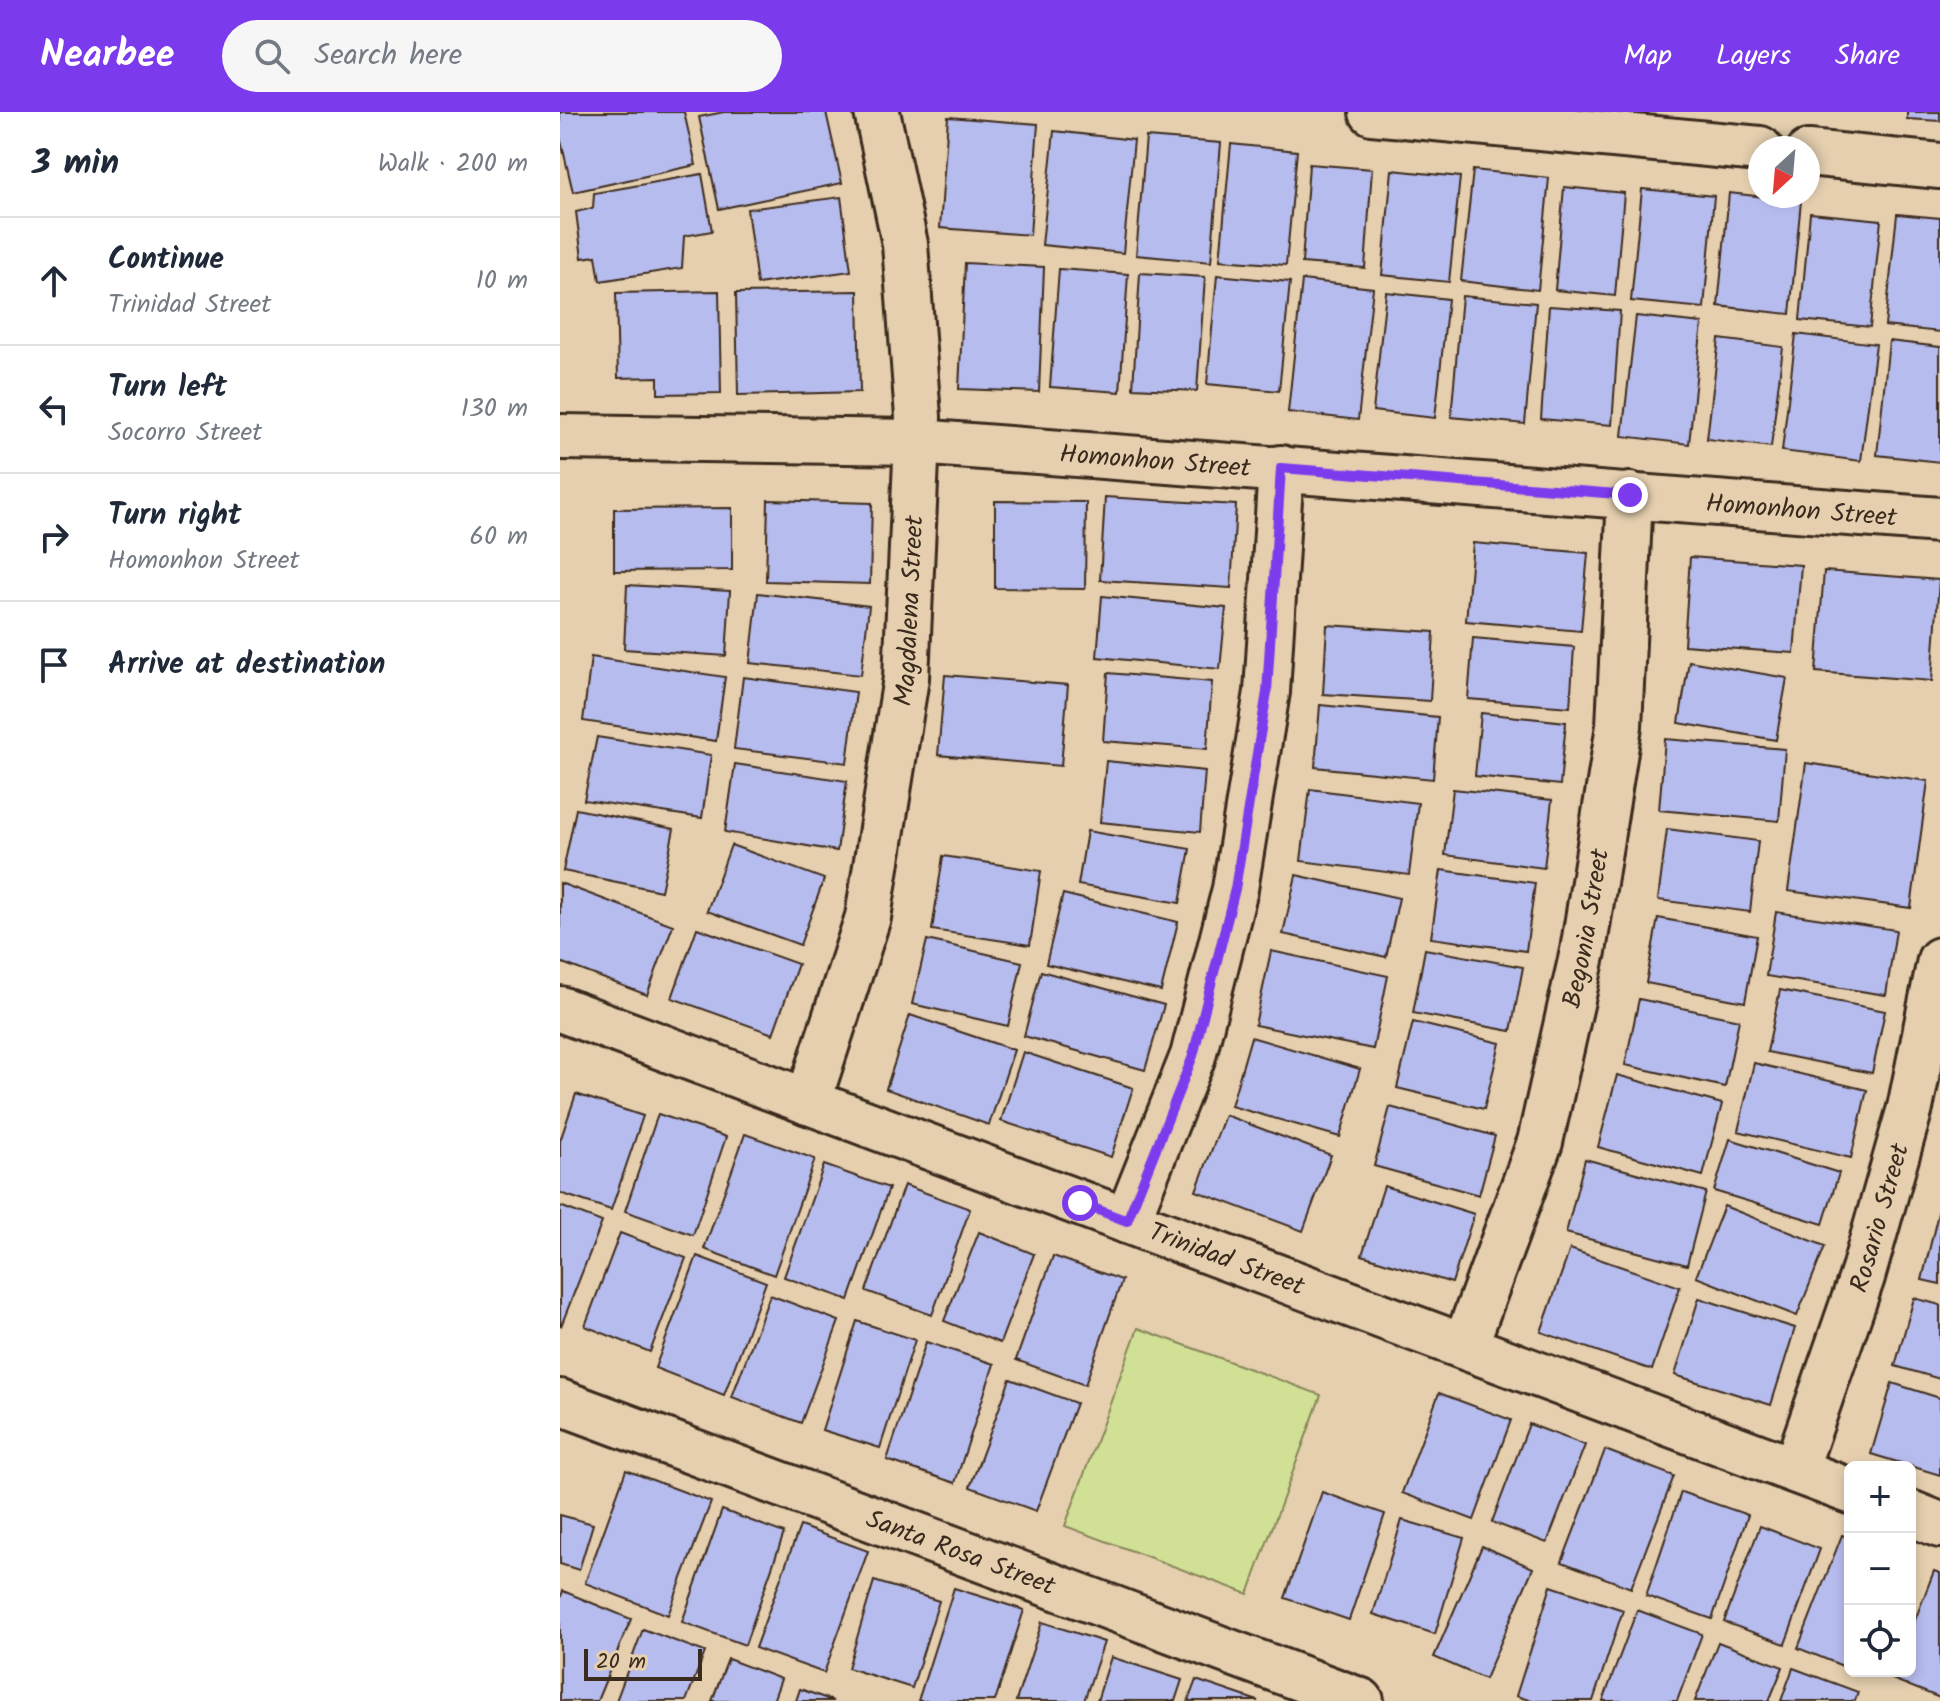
<!DOCTYPE html>
<html lang="en">
<head>
<meta charset="utf-8">
<style>
	:root { --surface:#fff; --page:#f6f6f7; --text:#1f2937; --muted:#747a83; --line:#e0e1e3; --accent:#7c3aed }
	body { margin:0; font-family:Kalam,sans-serif; background:var(--page); color:var(--text) }
	.controls { position:absolute; right:24px; bottom:24px; display:grid; overflow:hidden; border-radius:12px; box-shadow:0 4px 12px #0003 }
	.controls button { width:72px; height:72px; display:grid; place-items:center; padding:0; border:0; border-bottom:2px solid var(--line); background:var(--surface); color:var(--text); font:40px sans-serif }
	.compass { position:absolute; left:1188px; top:24px; width:72px; height:72px; border-radius:50%; background:var(--surface); box-shadow:0 4px 12px #0003; rotate:206deg }
	.scale { position:absolute; left:24px; bottom:20px; width:118px; box-sizing:border-box; padding-left:8px; border:4px solid #3b2a1e; border-top:0; font-size:22px; line-height:28px; white-space:nowrap; color:#3b2a1e; -webkit-text-stroke:6px #e5cfaf; paint-order:stroke }
	.stop { position:absolute; width:24px; height:24px; margin:-18px; border:6px solid #7c3aed; border-radius:50%; background:#fff }
	.stop.end { background:#7c3aed; border-color:#fff; box-shadow:0 2px 8px #0008 }
	.list { margin:0; padding:0; list-style:none }
	h2 { display:flex; justify-content:space-between; align-items:center; height:104px; margin:0; padding:0 32px; font-size:34px }
	h2 small { font-size:26px; font-weight:400; color:var(--muted) }
	.list li { display:grid; grid-template-columns:52px 1fr auto; gap:24px; align-items:center; box-sizing:border-box; height:128px; padding:0 32px; border-top:2px solid var(--line) }
	.list b { display:block; font-size:30px; white-space:nowrap }
	.list p { margin:0; font-size:26px; white-space:nowrap; color:var(--muted) }
	.list em { font-size:26px; font-style:normal; color:var(--muted) }
	.icon { flex:none; width:44px; height:44px; fill:none; stroke:currentColor; stroke-width:2; stroke-linecap:round; stroke-linejoin:round }
	.map { position:relative; flex:none; width:1380px; height:1589px; overflow:hidden }
	header { display:flex; align-items:center; gap:48px; box-sizing:border-box; height:112px; padding:0 40px; background:var(--accent); color:#fff }
	header strong { font-size:38px }
	nav { display:flex; gap:44px; margin-inline-start:auto; font-size:28px }
	.search { width:560px; height:72px; background:var(--page); display:flex; align-items:center; gap:20px; box-sizing:border-box; padding:0 28px; border-radius:44px; color:var(--muted); font-size:30px }
	main { display:flex }
	aside { flex:1; background:var(--surface) }
	.map>svg:first-child { display:block }
	.green { fill:#d0e094; stroke:#868559; stroke-width:2 }
	.building { fill:#b7bcee; stroke:#3b2a1e; stroke-width:2 }
	.lines { fill:none; stroke-linecap:round; stroke-linejoin:round }
	.minor-casing { stroke:#3b2a1e; stroke-width:50 }
	.minor { stroke:#e5cfaf; stroke-width:44 }
	.route { stroke:#7c3aed; stroke-width:10 }
	.labels { text-anchor:middle; stroke-width:7; stroke-linejoin:round; paint-order:stroke }
	.street-label { font-size:26px; fill:#3b2a1e; stroke:#e5cfaf }
</style>
</head>
<body>
<header>
<strong>Nearbee</strong>
<div class="search"><svg class="icon" aria-label="search" viewBox="0 0 24 24"><circle cx="10" cy="10" r="6"/><path d="M15 15l6 6"/></svg>Search here</div>
<nav><a>Map</a><a>Layers</a><a>Share</a></nav>
</header>
<main>
<aside>
<h2>3 min<small>Walk · 200 m</small></h2>
<ul class="list">
<li><svg class="icon" aria-label="ahead" viewBox="0 0 24 24"><path d="M12 20V5M6 11l6-6 6 6"/></svg><div><b>Continue</b><p>Trinidad Street</p></div><em>10 m</em></li>
<li><svg class="icon" aria-label="left" viewBox="0 0 24 24"><path d="M17 20v-9H6M10 6l-5 5 5 5"/></svg><div><b>Turn left</b><p>Socorro Street</p></div><em>130 m</em></li>
<li><svg class="icon" aria-label="right" viewBox="0 0 24 24"><path d="M7 20v-9h11M14 6l5 5-5 5"/></svg><div><b>Turn right</b><p>Homonhon Street</p></div><em>60 m</em></li>
<li><svg class="icon" aria-label="arrive" viewBox="0 0 24 24"><path d="M6 21V4h12l-3 4 3 4H6"/></svg><div><b>Arrive at destination</b></div></li>
</ul>
</aside>
<div class="map">
<svg width="1380" height="1589" viewBox="0 0 1380 1589">
	<rect width="100%" height="100%" fill="#e5cfaf"/>
	<filter id="ink" filterUnits="userSpaceOnUse"><feTurbulence type="fractalNoise" baseFrequency=".0125" numOctaves="2"/><feDisplacementMap in="SourceGraphic" scale="16" xChannelSelector="R" yChannelSelector="G"/><feConvolveMatrix kernelMatrix="1 2 1 2 8 2 1 2 1" color-interpolation-filters="sRGB"/></filter>
	<g filter="url(#ink)">
		<polygon class="green" points="578,1216 761,1283 688,1482 505,1414"/>
		<g class="building">
			<polygon points="0,0 124,0 136,53 13,80 0,25"/>
			<polygon points="164,0 266,0 282,71 159,97 139,5"/>
			<polygon points="1347,0 1380,0 1380,9 1347,7"/>
			<polygon points="388,5 478,12 470,123 380,116"/>
			<polygon points="494,19 574,28 563,141 482,133"/>
			<polygon points="586,25 661,31 651,150 576,143"/>
			<polygon points="671,32 737,39 726,153 660,148"/>
			<polygon points="749,52 812,57 805,156 742,151"/>
			<polygon points="832,58 900,65 889,170 822,163"/>
			<polygon points="913,58 989,66 978,178 901,169"/>
			<polygon points="142,62 152,119 124,124 122,156 40,169 36,144 22,146 16,100 33,96 34,81"/>
			<polygon points="1004,75 1064,81 1055,184 995,178"/>
			<polygon points="1082,77 1154,84 1144,196 1071,189"/>
			<polygon points="1169,81 1241,89 1230,202 1158,194"/>
			<polygon points="281,85 291,159 197,172 187,97"/>
			<polygon points="1250,101 1321,108 1310,215 1240,208"/>
			<polygon points="1337,102 1380,106 1380,220 1325,214"/>
			<polygon points="405,151 484,155 479,280 399,277"/>
			<polygon points="499,157 568,162 560,280 490,275"/>
			<polygon points="580,161 645,165 637,279 573,276"/>
			<polygon points="657,163 730,170 719,279 647,272"/>
			<polygon points="742,168 813,176 798,308 728,300"/>
			<polygon points="159,179 161,281 98,282 98,265 58,266 56,181"/>
			<polygon points="298,179 300,280 178,283 176,181"/>
			<polygon points="826,180 888,187 875,306 813,299"/>
			<polygon points="902,184 976,191 965,312 891,305"/>
			<polygon points="989,194 1060,199 1052,313 981,307"/>
			<polygon points="1076,204 1142,211 1129,332 1062,324"/>
			<polygon points="1236,222 1316,232 1301,349 1222,339"/>
			<polygon points="1159,227 1223,235 1211,335 1147,327"/>
			<polygon points="1329,229 1380,235 1380,350 1317,343"/>
			<polygon points="545,385 676,393 671,476 540,468"/>
			<polygon points="208,388 312,391 310,472 206,469"/>
			<polygon points="435,389 526,390 525,477 435,476"/>
			<polygon points="172,396 172,458 54,459 54,397"/>
			<polygon points="913,431 1028,441 1021,519 906,509"/>
			<polygon points="1130,445 1241,453 1234,541 1124,533"/>
			<polygon points="1264,459 1379,468 1372,569 1256,560"/>
			<polygon points="67,473 170,479 166,544 64,537"/>
			<polygon points="198,481 309,494 301,563 190,551"/>
			<polygon points="542,484 666,496 660,557 537,545"/>
			<polygon points="767,513 874,520 870,589 763,582"/>
			<polygon points="913,526 1014,535 1010,595 908,587"/>
			<polygon points="31,545 165,565 156,629 23,609"/>
			<polygon points="1129,549 1227,566 1216,628 1119,611"/>
			<polygon points="548,561 652,570 647,637 543,629"/>
			<polygon points="385,563 508,573 501,654 378,643"/>
			<polygon points="183,565 296,580 287,651 174,637"/>
			<polygon points="760,593 878,605 873,667 755,655"/>
			<polygon points="921,601 1006,610 1000,673 915,664"/>
			<polygon points="37,625 151,643 142,706 24,688"/>
			<polygon points="1105,627 1225,637 1219,709 1099,698"/>
			<polygon points="546,649 645,659 640,720 540,710"/>
			<polygon points="1246,651 1368,669 1351,796 1228,779"/>
			<polygon points="175,652 287,669 277,739 165,720"/>
			<polygon points="750,677 858,691 849,763 741,749"/>
			<polygon points="893,677 992,688 984,756 885,743"/>
			<polygon points="16,697 114,717 101,779 3,759"/>
			<polygon points="1107,717 1198,729 1190,800 1098,788"/>
			<polygon points="527,719 630,737 620,791 518,773"/>
			<polygon points="171,733 264,767 240,833 147,799"/>
			<polygon points="383,744 481,759 470,833 372,818"/>
			<polygon points="881,758 975,771 966,839 871,826"/>
			<polygon points="736,763 839,786 826,845 723,822"/>
			<polygon points="0,771 113,813 87,883 0,850"/>
			<polygon points="503,782 618,810 601,879 486,852"/>
			<polygon points="1216,800 1336,818 1326,883 1206,864"/>
			<polygon points="1098,806 1197,824 1185,890 1086,871"/>
			<polygon points="137,816 238,852 213,922 112,886"/>
			<polygon points="367,828 462,850 448,914 352,892"/>
			<polygon points="865,837 963,855 951,919 853,901"/>
			<polygon points="711,839 828,864 813,937 695,913"/>
			<polygon points="481,859 604,893 585,958 464,924"/>
			<polygon points="1220,878 1325,899 1312,961 1207,940"/>
			<polygon points="1079,887 1179,908 1165,975 1065,953"/>
			<polygon points="350,903 454,938 429,1013 326,977"/>
			<polygon points="853,910 940,931 924,997 837,976"/>
			<polygon points="691,925 800,957 780,1025 671,994"/>
			<polygon points="463,940 573,976 551,1045 441,1009"/>
			<polygon points="1194,951 1307,978 1291,1046 1178,1019"/>
			<polygon points="1057,963 1162,992 1143,1064 1038,1035"/>
			<polygon points="16,982 83,1004 51,1098 0,1081 0,1029"/>
			<polygon points="830,995 935,1024 919,1083 814,1054"/>
			<polygon points="98,1002 166,1025 133,1123 65,1099"/>
			<polygon points="665,1003 771,1043 743,1119 636,1079"/>
			<polygon points="185,1022 255,1047 214,1163 144,1137"/>
			<polygon points="1170,1027 1279,1061 1263,1112 1154,1079"/>
			<polygon points="1025,1047 1146,1080 1127,1153 1006,1121"/>
			<polygon points="264,1053 329,1076 289,1188 224,1165"/>
			<polygon points="344,1073 410,1097 372,1203 306,1179"/>
			<polygon points="824,1074 914,1102 892,1171 802,1143"/>
			<polygon points="1380,1093 1380,1172 1362,1168"/>
			<polygon points="0,1094 42,1110 1,1214 0,1214"/>
			<polygon points="1164,1094 1265,1134 1237,1204 1136,1165"/>
			<polygon points="419,1120 474,1142 440,1231 384,1209"/>
			<polygon points="60,1121 126,1146 90,1240 25,1214"/>
			<polygon points="1010,1137 1120,1175 1092,1258 981,1220"/>
			<polygon points="137,1144 206,1170 164,1283 95,1256"/>
			<polygon points="493,1144 562,1168 525,1273 456,1248"/>
			<polygon points="210,1183 279,1209 241,1311 172,1285"/>
			<polygon points="1139,1186 1235,1216 1211,1293 1115,1263"/>
			<polygon points="1354,1186 1380,1193 1380,1267 1335,1254"/>
			<polygon points="297,1209 355,1228 320,1336 262,1318"/>
			<polygon points="366,1230 434,1252 395,1371 327,1348"/>
			<polygon points="450,1267 516,1291 476,1399 410,1375"/>
			<polygon points="1332,1271 1380,1286 1380,1363 1311,1342"/>
			<polygon points="879,1281 951,1308 914,1408 842,1381"/>
			<polygon points="969,1312 1025,1333 987,1431 932,1410"/>
			<polygon points="1045,1338 1114,1364 1071,1476 1002,1450"/>
			<polygon points="66,1358 151,1390 108,1503 25,1471"/>
			<polygon points="762,1380 825,1402 789,1508 725,1486"/>
			<polygon points="1121,1380 1188,1403 1152,1507 1086,1484"/>
			<polygon points="162,1398 224,1421 185,1533 122,1510"/>
			<polygon points="0,1403 33,1412 19,1458 0,1452"/>
			<polygon points="842,1408 904,1426 875,1522 813,1502"/>
			<polygon points="240,1414 308,1439 264,1561 195,1536"/>
			<polygon points="1200,1414 1260,1437 1225,1532 1164,1510"/>
			<polygon points="1282,1423 1290,1426 1290,1557 1238,1536"/>
			<polygon points="922,1434 973,1456 925,1567 874,1545"/>
			<polygon points="1374,1459 1380,1461 1380,1586 1332,1567 1335,1559 1350,1559 1350,1521"/>
			<polygon points="314,1469 379,1489 352,1576 288,1556"/>
			<polygon points="991,1474 1063,1498 1033,1589 972,1589 956,1584"/>
			<polygon points="394,1476 464,1498 435,1589 358,1589"/>
			<polygon points="3,1479 71,1507 37,1589 0,1589 0,1487"/>
			<polygon points="1077,1498 1142,1522 1117,1589 1043,1589"/>
			<polygon points="482,1510 544,1530 524,1589 456,1589"/>
			<polygon points="83,1517 145,1540 126,1589 56,1589"/>
			<polygon points="1158,1530 1223,1555 1209,1589 1135,1589"/>
			<polygon points="551,1545 622,1568 615,1589 537,1589"/>
			<polygon points="168,1547 221,1567 213,1589 152,1589"/>
			<polygon points="1233,1556 1298,1580 1295,1589 1221,1589"/>
			<polygon points="636,1568 698,1589 628,1589"/>
			<polygon points="240,1577 273,1589 236,1589"/>
		</g>
		<g class="lines">
			<g class="minor-casing">
				<g id="minor">
					<polyline points="812,0 1200,37"/>
					<polyline points="1248,41 1380,54"/>
					<path id="s1" d="M0,325L358,330L1380,408"/>
					<path id="s2" d="M0,897L1290,1379"/>
					<path id="s3" d="M248,990L308,805L346,566L358,305L345,132L317,0"/>
					<polyline points="567,1109 633,944 675,777 707,580 721,356"/>
					<path id="s4" d="M905,1234L980,1030L1023,839L1059,614L1070,383"/>
					<path id="s5" d="M0,1290L801,1589"/>
					<path id="s6" d="M1235,1358L1302,1165L1350,996L1380,848"/>
					<polyline points="1350,1401 1380,1413"/>
				</g>
			</g>
			<use href="#minor" class="minor"/>
		</g>
	</g>
	<g class="lines" filter="url(#ink)">
		<polyline class="route" points="520,1091 567,1109 633,944 675,777 707,580 721,356 1070,383"/>
	</g>
	<g class="labels">
		<g class="street-label">
			<text dy="9" stroke="none"><textPath href="#s1" startOffset="596">Homonhon Street</textPath></text>
			<text dy="9" stroke="none"><textPath href="#s1" startOffset="1244">Homonhon Street</textPath></text>
			<text dy="9" stroke="none"><textPath href="#s3" startOffset="504">Magdalena Street</textPath></text>
			<text dy="9" stroke="none"><textPath href="#s4" startOffset="436">Begonia Street</textPath></text>
			<text dy="9" stroke="none"><textPath href="#s6" startOffset="266">Rosario Street</textPath></text>
			<text dy="9" stroke="none"><textPath href="#s2" startOffset="712">Trinidad Street</textPath></text>
			<text dy="9" stroke="none"><textPath href="#s5" startOffset="428">Santa Rosa Street</textPath></text>
		</g>
	</g>
</svg>
<div class="controls">
<button>+</button>
<button>−</button>
<button><svg class="icon" aria-label="locate" viewBox="0 0 24 24"><circle cx="12" cy="12" r="6"/><path d="M12 2v4M12 18v4M2 12h4M18 12h4"/></svg></button>
</div>
<svg class="compass" viewBox="-18 -18 36 36"><path d="M0-13l5 13h-10z" fill="#e53935"/><path d="M0 13l5-13h-10z" fill="#747a83"/></svg>
<div class="scale">20 m</div>
<div class="stop" style="left:520px;top:1091px"></div>
<div class="stop end" style="left:1070px;top:383px"></div>
</div>
</main>
</body>
</html>
